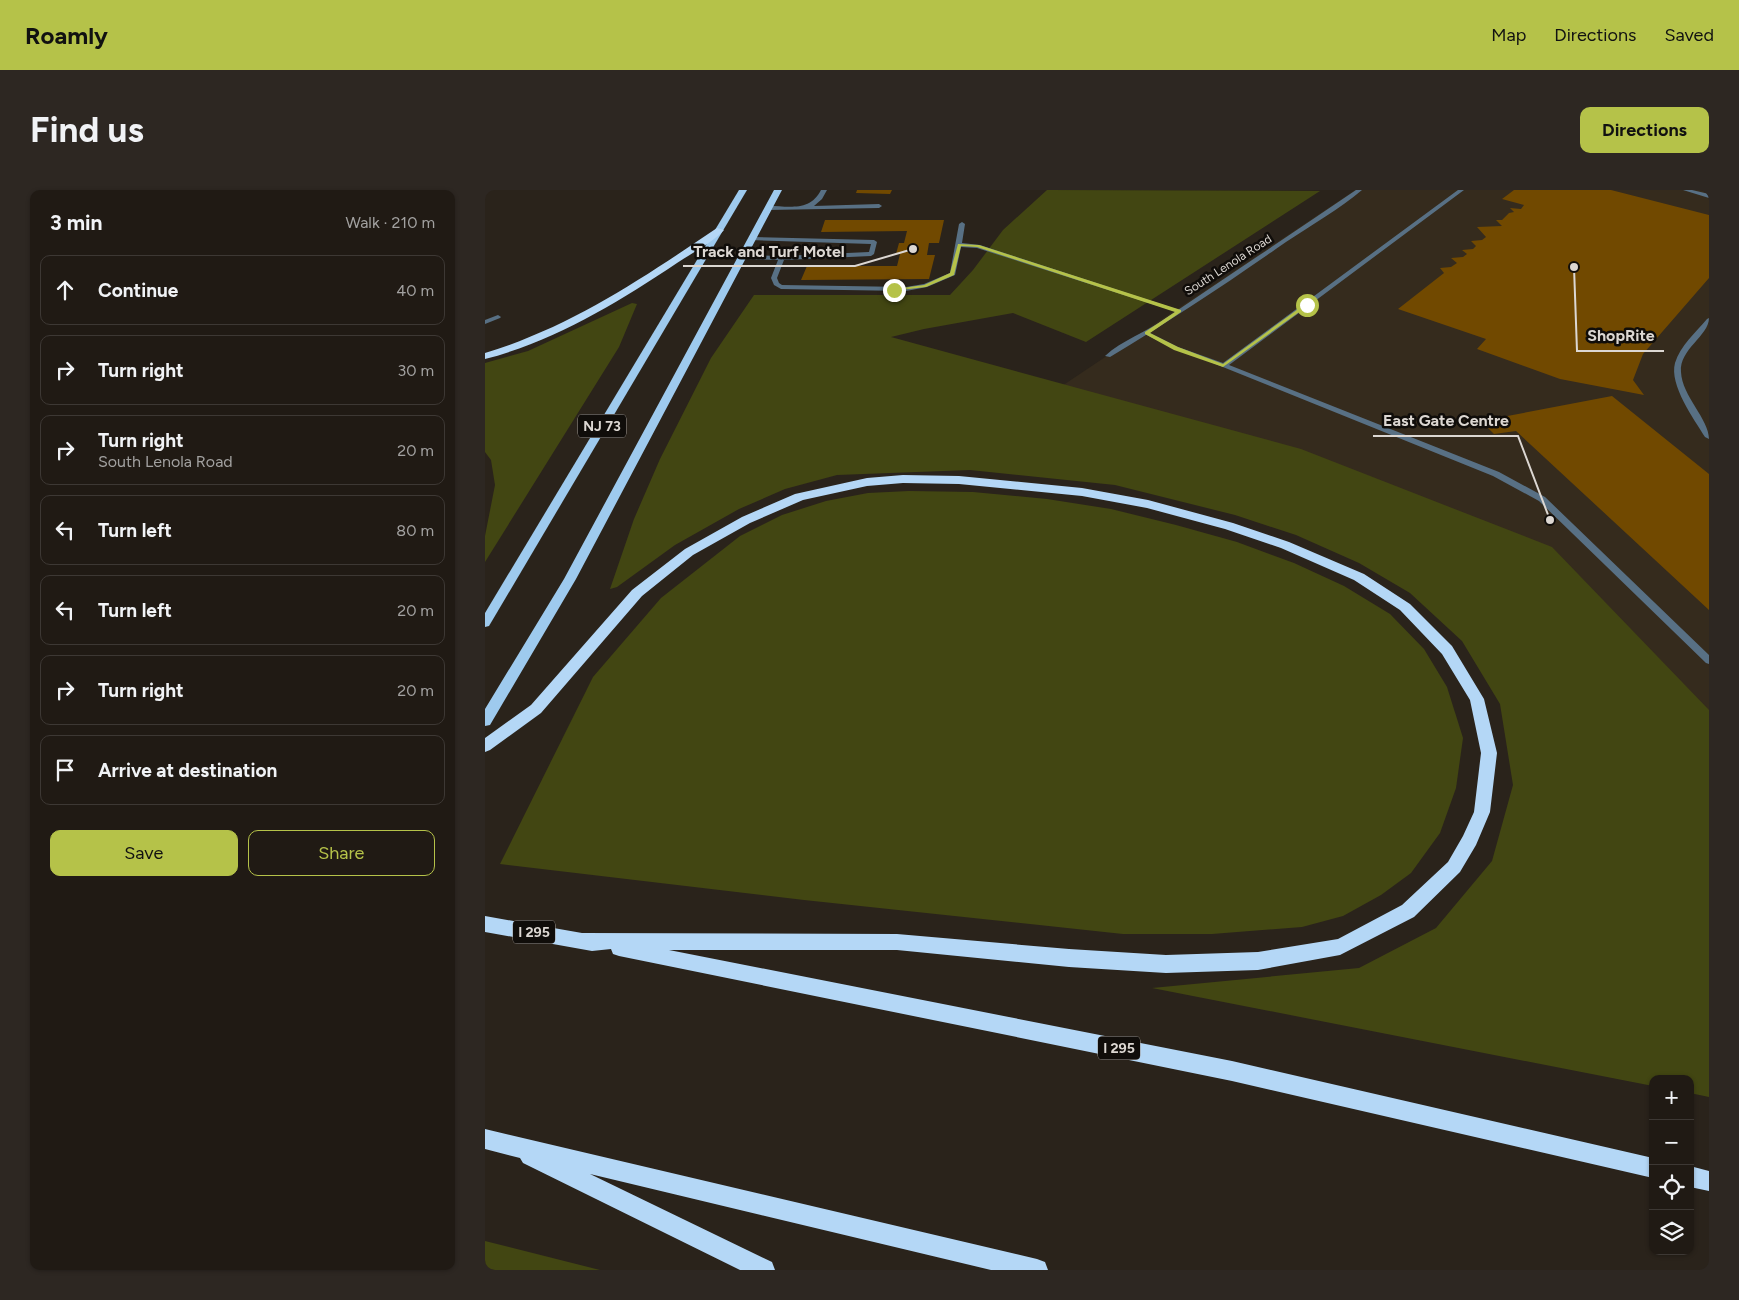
<!DOCTYPE html>
<html lang="en">
<head>
<meta charset="utf-8">
<style>
	:root { --surface:#201a14; --page:#2d2722; --text:#f1f3f6; --muted:#a2a1a0; --line:#3d3834; --accent:#b5c249 }
	body { margin:0; font-family:Figtree,sans-serif; background:var(--page); color:var(--text) }
	.controls { position:absolute; right:15px; bottom:15px; display:grid; overflow:hidden; border-radius:10px; box-shadow:0 1px 4px #0004 }
	.controls button { width:45px; height:45px; display:grid; place-items:center; padding:0; border:0; border-bottom:1px solid var(--line); background:var(--surface); color:var(--text); font:25px sans-serif }
	.stop { position:absolute; width:15px; height:15px; margin:-11px; border:4px solid #b5c249; border-radius:50%; background:#fff }
	.stop.end { background:#b5c249; border-color:#fff; box-shadow:0 1px 5px #0008 }
	.list { margin:0; padding:0; list-style:none }
	h2 { display:flex; justify-content:space-between; align-items:center; height:65px; margin:0; padding:0 20px; font-size:21px }
	h2 small { font-size:16px; font-weight:400; color:var(--muted) }
	.list li { display:grid; grid-template-columns:32px 1fr auto; gap:15px; align-items:center; box-sizing:border-box; height:70px; margin:0 10px 10px; padding:0 10px; border:1px solid var(--line); border-radius:10px }
	.list b { display:block; font-size:19px; white-space:nowrap }
	.list p { margin:0; font-size:16px; white-space:nowrap; color:var(--muted) }
	.list em { font-size:16px; font-style:normal; color:var(--muted) }
	.actions { display:flex; gap:10px; padding:15px 20px }
	.actions a { flex:1; padding:11px 0; border:1px solid var(--accent); border-radius:10px; text-align:center; font-size:18px; color:var(--accent) }
	.actions .main { background:var(--accent); color:#111 }
	.icon { flex:none; width:28px; height:28px; fill:none; stroke:currentColor; stroke-width:2; stroke-linecap:round; stroke-linejoin:round }
	.map { position:relative; flex:none; width:1224px; height:1080px; overflow:hidden; border-radius:10px }
	header { display:flex; align-items:center; gap:30px; box-sizing:border-box; height:70px; padding:0 25px; background:var(--accent); color:#111 }
	header strong { font-size:24px }
	nav { display:flex; gap:28px; margin-inline-start:auto; font-size:18px }
	.intro { display:flex; align-items:center; justify-content:space-between; box-sizing:border-box; height:120px; padding:0 30px }
	h1 { margin:0; font-size:35px }
	.button { padding:12px 22px; border-radius:10px; background:var(--accent); color:#111; font-size:18px; font-weight:700 }
	main { display:flex; gap:30px; padding:0 30px }
	aside { flex:1; background:var(--surface); border-radius:10px; box-shadow:0 1px 4px #0004 }
	.map>svg:first-child { display:block }
	.built { fill:#352b1d }
	.green { fill:#424612 }
	.building { fill:#714900 }
	.lines { fill:none; stroke-linecap:round; stroke-linejoin:round }
	.service { fill:#587084; fill-rule:evenodd }
	.minor { fill:#587084; fill-rule:evenodd }
	.trunk { fill:#9ecaee; fill-rule:evenodd }
	.motorway { fill:#b4d7f6; fill-rule:evenodd }
	.route { fill:#b5c249 }
	.labels { text-anchor:middle; stroke-width:5; stroke-linejoin:round; paint-order:stroke }
	.far-street-label { font-size:12px; fill:#dcd7d2; stroke:#100d0a }
	.shield { fill:#100d0a; stroke:#9f9a96; stroke-width:1 }
	.shield-label { font-size:14px; font-weight:bold; fill:#dcd7d2 }
	.leader { fill:none; stroke:#dcd7d2; stroke-width:2 }
	.callout-dot { fill:#dcd7d2; stroke:#100d0a; stroke-width:2 }
	.callout-label { font-size:16px; text-anchor:middle; font-weight:bold; fill:#dcd7d2; stroke:#100d0a; stroke-width:5; stroke-linejoin:round; paint-order:stroke }
</style>
</head>
<body>
<header>
<strong>Roamly</strong>
<nav><a>Map</a><a>Directions</a><a>Saved</a></nav>
</header>
<div class="intro"><h1>Find us</h1><a class="button">Directions</a></div>
<main>
<aside>
<h2>3 min<small>Walk · 210 m</small></h2>
<ul class="list">
<li><svg class="icon" aria-label="ahead" viewBox="0 0 24 24"><path d="M12 20V5M6 11l6-6 6 6"/></svg><div><b>Continue</b></div><em>40 m</em></li>
<li><svg class="icon" aria-label="right" viewBox="0 0 24 24"><path d="M7 20v-9h11M14 6l5 5-5 5"/></svg><div><b>Turn right</b></div><em>30 m</em></li>
<li><svg class="icon" aria-label="right" viewBox="0 0 24 24"><path d="M7 20v-9h11M14 6l5 5-5 5"/></svg><div><b>Turn right</b><p>South Lenola Road</p></div><em>20 m</em></li>
<li><svg class="icon" aria-label="left" viewBox="0 0 24 24"><path d="M17 20v-9H6M10 6l-5 5 5 5"/></svg><div><b>Turn left</b></div><em>80 m</em></li>
<li><svg class="icon" aria-label="left" viewBox="0 0 24 24"><path d="M17 20v-9H6M10 6l-5 5 5 5"/></svg><div><b>Turn left</b></div><em>20 m</em></li>
<li><svg class="icon" aria-label="right" viewBox="0 0 24 24"><path d="M7 20v-9h11M14 6l5 5-5 5"/></svg><div><b>Turn right</b></div><em>20 m</em></li>
<li><svg class="icon" aria-label="arrive" viewBox="0 0 24 24"><path d="M6 21V4h12l-3 4 3 4H6"/></svg><div><b>Arrive at destination</b></div></li>
</ul>
<div class="actions"><a class="main">Save</a><a>Share</a></div>
</aside>
<div class="map">
<svg width="1224" height="1080" viewBox="0 0 1224 1080">
	<rect width="100%" height="100%" fill="#2a231b"/>
	<polygon class="built" points="870,0 1224,0 1224,692 1093,460 544,218"/>
	<g class="green">
		<polygon points="562,0 835,1 601,152 528,123 439,139 406,147 816,259 1067,357 1224,520 1224,907 1205,903 1205,889 1168,889 1168,896 667,798 874,778 951,738 1007,671 1028,595 1015,514 977,451 925,403 874,373 811,345 750,325 630,295 485,280 352,285 300,299 254,319 190,355 132,397 125,399 149,329 175,269 226,168 269,105 465,105 488,80 518,40"/>
		<polygon points="147,113 152,114 134,157 0,372 0,346 10,295 6,270 0,262 0,173 43,161"/>
		<polygon points="424,301 488,302 562,309 626,319 691,335 752,352 809,373 859,396 905,424 939,459 962,497 978,548 971,598 955,643 926,683 896,705 858,726 817,737 727,744 638,744 319,710 15,674 108,487 176,408 255,346 297,325 341,311 383,303"/>
		<polygon points="0,1051 115,1080 0,1080"/>
	</g>
	<g class="building">
		<polygon points="372,0 407,0 405,4 371,3"/>
		<polygon points="1029,0 1126,0 1224,25 1224,88 1158,164 1148,190 1159,205 1075,189 992,159 1001,149 913,119 959,83 955,78 966,77 972,73 966,68 978,67 982,64 977,60 988,59 991,56 986,51 997,50 1001,47 992,37 1017,36 1011,30 1017,30 1024,23 1029,22 1025,18 1036,19 1039,15 1017,9"/>
		<polygon points="340,30 459,30 454,53 444,53 442,65 450,65 444,89 316,90 322,76 412,76 415,64 411,64 414,53 419,53 422,41 336,42"/>
		<polygon points="1127,206 1224,284 1224,420 1031,241 1009,244 996,231"/>
	</g>
	<g class="lines">
		<g class="service">
			<path d="M336,0H342L337,9L329,16L394,14L397,16L394,18L283,20L280,18L283,16C304,16 325,22 336,0Z"/>
			<polygon points="973,0 979,0 744,175 1014,282 1060,307 1224,465 1224,474 1221,473 1054,311 1008,286 713,167 689,159 658,143 663,142 693,157 738,173"/>
			<polygon points="1198,0 1207,0 1224,4 1224,8"/>
			<polygon points="477,32 480,34 477,53 495,55 697,121 692,122 492,58 476,57 470,85 442,97 421,101 296,99 289,95 286,88 293,70 258,69 255,67 258,65 297,66 384,62 386,54 265,50 265,48 267,47 389,50 392,52 389,64 386,66 299,70 292,88 294,93 297,95 421,97 439,94 465,83 474,34"/>
			<path d="M1224,128C1224,146 1194,159 1196,182C1197,206 1224,229 1224,249L1220,247C1209,229 1184,195 1190,173C1195,156 1211,142 1222,129Z"/>
		</g>
		<g class="minor">
			<path d="M871,0H877C856,18 825,36 801,52C744,92 685,131 625,167L620,166C637,150 662,142 681,128C744,85 808,43 871,0Z"/>
			<polygon points="13,125 16,127 15,128 0,134 0,130"/>
		</g>
		<g class="trunk">
			<polygon points="254,0 262,0 4,436 0,437 0,423"/>
			<polygon points="289,0 297,0 91,389 5,535 0,536 0,519 79,389"/>
		</g>
		<g class="motorway">
			<path d="M232,38L239,40C227,53 207,63 192,73C132,113 70,151 0,169V163C86,137 158,88 232,38Z"/>
			<polygon points="418,285 474,286 597,298 663,310 748,333 804,352 879,384 925,414 967,456 999,509 1012,563 1005,622 991,655 975,682 929,727 855,765 773,780 681,783 584,777 412,760 184,760 747,871 1168,968 1168,988 747,891 134,766 128,764 126,759 107,761 0,742 0,726 97,743 412,744 584,759 681,765 773,762 853,749 917,715 963,672 978,646 989,622 996,563 985,510 957,464 915,420 869,390 796,358 740,339 662,318 597,306 474,294 418,293 382,296 318,310 265,333 208,365 157,406 56,523 5,560 0,562 0,548 46,515 147,400 200,359 257,327 310,304 382,288"/>
			<polygon points="0,939 552,1069 560,1072 563,1080 506,1080 105,984 287,1072 290,1080 255,1080 38,973 35,968 0,959"/>
			<polygon points="1205,976 1224,981 1224,1001 1205,997"/>
		</g>
	</g>
	<polygon class="route" points="473,54 494,55 696,120 696,122 665,143 693,157 738,174 820,114 824,115 738,177 689,160 660,144 660,142 690,122 492,57 476,56 469,85 441,97 407,101 409,99 439,95 465,83"/>
	<g class="labels">
		<g class="far-street-label">
			<text transform="translate(743 75) rotate(-33)" y="4">South Lenola Road</text>
		</g>
		<g class="shield">
			<rect x="93" y="224.5" width="48" height="23" rx="4"/>
			<rect x="28" y="730.5" width="42" height="23" rx="4"/>
			<rect x="613" y="846.5" width="42" height="23" rx="4"/>
		</g>
		<g class="shield-label">
			<text x="117" y="241">NJ 73</text>
			<text x="49" y="747">I 295</text>
			<text x="634" y="863">I 295</text>
		</g>
	</g>
	<path class="leader" d="M428 59L370 76H198M1089 77L1092 161H1179M1065 330L1033 246H888"/>
	<g class="callout-dot">
		<circle cx="428" cy="59" r="5"/>
		<circle cx="1089" cy="77" r="5"/>
		<circle cx="1065" cy="330" r="5"/>
	</g>
	<g class="callout-label">
		<text x="284" y="67">Track and Turf Motel</text>
		<text x="1136" y="151">ShopRite</text>
		<text x="961" y="236">East Gate Centre</text>
	</g>
</svg>
<div class="controls">
<button>+</button>
<button>−</button>
<button><svg class="icon" aria-label="locate" viewBox="0 0 24 24"><circle cx="12" cy="12" r="6"/><path d="M12 2v4M12 18v4M2 12h4M18 12h4"/></svg></button>
<button><svg class="icon" aria-label="layers" viewBox="0 0 24 24"><path d="M12 4l9 5-9 5-9-5zM3 14l9 5 9-5"/></svg></button>
</div>
<div class="stop" style="left:822px;top:115px"></div>
<div class="stop end" style="left:409px;top:100px"></div>
</div>
</main>
</body>
</html>
